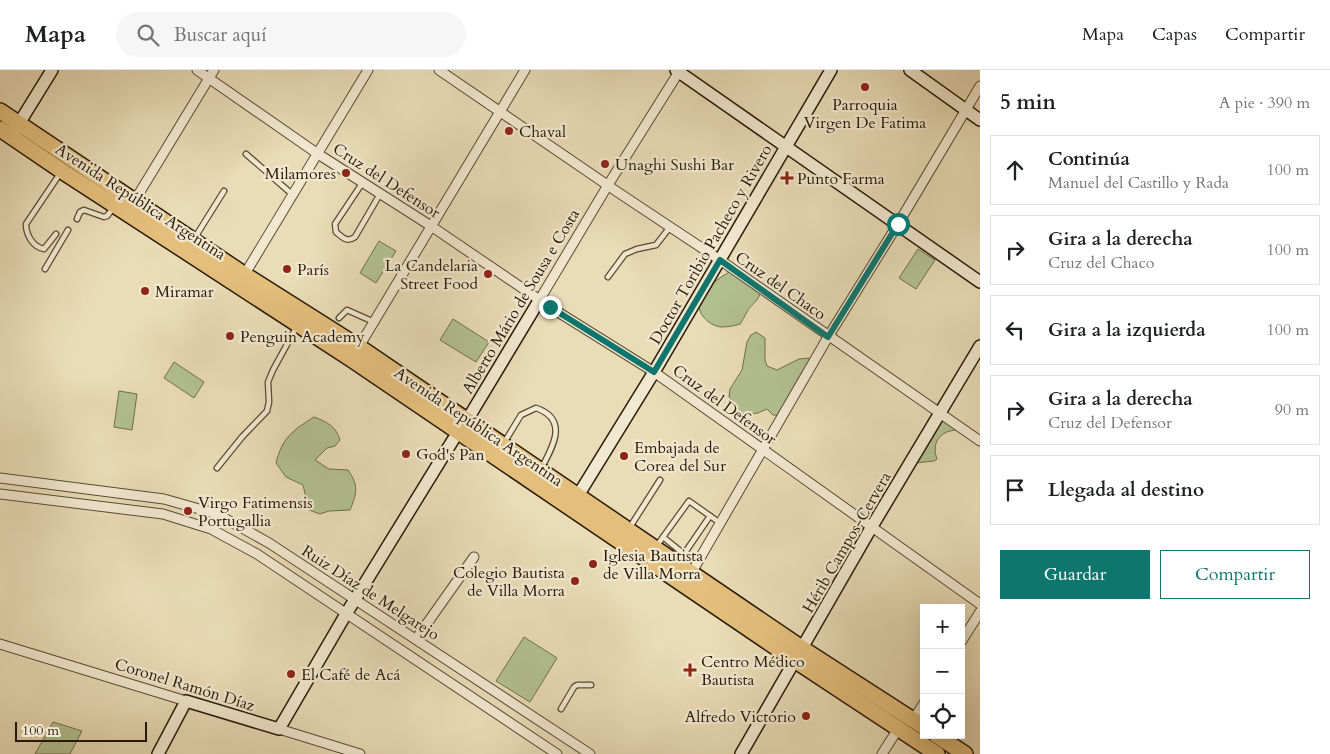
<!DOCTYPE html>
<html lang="es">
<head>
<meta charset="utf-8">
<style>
	:root { --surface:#fff; --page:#f6f6f6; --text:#202124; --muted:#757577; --line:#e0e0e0; --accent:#0f766e }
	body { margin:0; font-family:Cardo,serif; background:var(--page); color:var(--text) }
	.controls { position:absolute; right:15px; bottom:15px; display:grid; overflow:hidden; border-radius:0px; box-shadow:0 5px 20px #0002 }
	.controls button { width:45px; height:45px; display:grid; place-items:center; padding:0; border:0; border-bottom:1px solid var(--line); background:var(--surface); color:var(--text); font:25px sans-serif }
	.scale { position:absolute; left:15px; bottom:12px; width:132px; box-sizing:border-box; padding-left:5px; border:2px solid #291a08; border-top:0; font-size:14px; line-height:18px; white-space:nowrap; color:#291a08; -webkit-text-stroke:4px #f1e8d0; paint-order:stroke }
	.stop { position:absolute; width:15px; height:15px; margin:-11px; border:4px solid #0f766e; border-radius:50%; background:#fff }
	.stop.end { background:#0f766e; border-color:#fff; box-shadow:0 1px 5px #0008 }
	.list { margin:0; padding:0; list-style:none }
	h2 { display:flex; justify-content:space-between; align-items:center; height:65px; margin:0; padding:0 20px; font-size:21px }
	h2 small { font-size:16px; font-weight:400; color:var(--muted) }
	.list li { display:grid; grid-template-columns:32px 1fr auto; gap:15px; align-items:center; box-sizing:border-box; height:70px; margin:0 10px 10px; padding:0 10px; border:1px solid var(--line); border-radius:0px }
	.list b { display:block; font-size:19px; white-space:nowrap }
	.list p { margin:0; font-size:16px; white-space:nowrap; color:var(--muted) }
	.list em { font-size:16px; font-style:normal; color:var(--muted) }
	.actions { display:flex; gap:10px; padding:15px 20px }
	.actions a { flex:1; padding:11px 0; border:1px solid var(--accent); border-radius:0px; text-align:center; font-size:18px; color:var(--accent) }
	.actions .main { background:var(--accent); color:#fff }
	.icon { flex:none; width:28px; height:28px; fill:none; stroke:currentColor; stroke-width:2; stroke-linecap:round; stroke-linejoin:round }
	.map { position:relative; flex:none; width:980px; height:684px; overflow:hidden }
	header { display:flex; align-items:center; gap:30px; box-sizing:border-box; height:70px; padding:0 25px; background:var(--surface); border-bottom:1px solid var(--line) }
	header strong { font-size:24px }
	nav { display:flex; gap:28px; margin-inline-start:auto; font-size:18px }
	.search { width:350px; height:45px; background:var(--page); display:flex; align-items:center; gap:12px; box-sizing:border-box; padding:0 18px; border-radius:28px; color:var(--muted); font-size:19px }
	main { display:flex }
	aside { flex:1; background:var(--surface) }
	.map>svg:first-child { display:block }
	.green { fill:#b3c191; stroke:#6e6e4c }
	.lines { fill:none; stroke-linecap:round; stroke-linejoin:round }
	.lane-casing { stroke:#594a34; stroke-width:7 }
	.street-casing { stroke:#594a34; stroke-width:11 }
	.secondary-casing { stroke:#291a08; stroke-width:14 }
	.highway-casing { stroke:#291a08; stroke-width:18 }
	.lane { stroke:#f1e8d0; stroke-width:4.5 }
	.street { stroke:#f1e8d0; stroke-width:9 }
	.secondary { stroke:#f1e8d0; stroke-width:11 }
	.highway { stroke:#e4be7b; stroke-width:15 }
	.route { stroke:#0f766e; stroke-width:6 }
	.poi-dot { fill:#8f2418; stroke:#f1e8d0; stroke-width:2 }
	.labels { text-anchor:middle; stroke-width:4.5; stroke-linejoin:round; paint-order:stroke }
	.poi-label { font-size:16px; fill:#291a08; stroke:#f1e8d0; text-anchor:start }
	.street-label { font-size:16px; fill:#291a08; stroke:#f1e8d0 }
</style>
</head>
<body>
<header>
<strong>Mapa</strong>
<div class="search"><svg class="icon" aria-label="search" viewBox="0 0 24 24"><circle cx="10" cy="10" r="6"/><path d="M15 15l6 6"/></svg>Buscar aquí</div>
<nav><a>Mapa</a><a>Capas</a><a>Compartir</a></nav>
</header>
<main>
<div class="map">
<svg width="980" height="684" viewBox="0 0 980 684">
	<rect width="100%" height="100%" fill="#e9dcb6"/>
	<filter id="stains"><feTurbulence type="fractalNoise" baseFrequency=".004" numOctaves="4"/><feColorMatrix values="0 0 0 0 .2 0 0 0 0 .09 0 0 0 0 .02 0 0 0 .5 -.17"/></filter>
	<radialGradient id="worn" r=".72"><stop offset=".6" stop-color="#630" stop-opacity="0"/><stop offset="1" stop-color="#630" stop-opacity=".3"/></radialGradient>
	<g class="green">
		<polygon points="379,171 396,181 376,213 360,203"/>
		<polygon points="918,179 935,190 916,219 899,208"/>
		<path d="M731,201L755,217L760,224C757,233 750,235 747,242C744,247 743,250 740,254C734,256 727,257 721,257C709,256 695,242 700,230C706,216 719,208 731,201Z"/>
		<polygon points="453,249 489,272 476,292 440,270"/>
		<polygon points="756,262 765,268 765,290 767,296 777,300 799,289 809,288 811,296 779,345 773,345 767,339 758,343 739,345 736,334 729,327 730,319 742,300 747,272 751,265"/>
		<polygon points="174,292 204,312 194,328 164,308"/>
		<polygon points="119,321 137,324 132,360 114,357"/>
		<path d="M939,345L958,357L956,360C940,361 931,373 937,389L934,391L915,393C909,369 925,361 939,345Z"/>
		<path d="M314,347C327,352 336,356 340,370L335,376L327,378L315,390L329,399L348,400C359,416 357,423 350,440L329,441L320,444L309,440L303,415L286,407L276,393C282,368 293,360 314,347Z"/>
		<polygon points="524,567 557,588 530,632 496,611"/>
		<polygon points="53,652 82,661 70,684 35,684"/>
	</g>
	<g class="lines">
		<g class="lane-casing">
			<g id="lane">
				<polyline points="246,84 293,125"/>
				<path d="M363,112L335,154L336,162C342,167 347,173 355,167L380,124"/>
				<polyline points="77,149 80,142 84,140 104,147 107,146 114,137"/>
				<path d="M56,164L44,179C33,177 26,165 26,154L61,102"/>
				<polyline points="194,169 224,121"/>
				<polyline points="45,199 68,160"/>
				<polyline points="608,207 625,184 637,179 656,175 670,157"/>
				<polyline points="339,248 347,240 374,252"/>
				<path d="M504,373L521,345L536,338C568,349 554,375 542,397"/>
				<polyline points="217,398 242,367 267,341 269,332 268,312 273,300 296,258"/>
				<polyline points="630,457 660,410"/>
				<polyline points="663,467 689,431 720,453"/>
				<polyline points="656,477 663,467 684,484 679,493"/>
				<polyline points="684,484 710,446"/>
				<polyline points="561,639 574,617 577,615 591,615"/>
			</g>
		</g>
		<g class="street-casing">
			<g id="street">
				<polyline points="197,0 318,84 431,156 550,237 654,302 980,534"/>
				<polyline points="439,0 619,123 720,190 980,371"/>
				<polyline points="132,135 214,0"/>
				<polyline points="243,207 368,0"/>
				<polyline points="540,229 608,115 680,0"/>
				<polyline points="357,280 525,0"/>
				<polyline points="0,408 164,429 217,444 269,473 590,684"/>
				<polyline points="0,424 163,444 211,459 257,484 557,684"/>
				<polyline points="689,507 828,267 898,154 980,16"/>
				<polyline points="416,569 474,487"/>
				<polyline points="961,572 980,542"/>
				<polyline points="0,574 186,631"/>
				<polyline points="913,650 924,633"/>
				<polyline points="279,659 360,684"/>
				<polyline points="882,684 898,659"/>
			</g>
		</g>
		<g class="secondary-casing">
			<g id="secondary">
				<polyline points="676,0 980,212"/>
				<polyline points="910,0 980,50"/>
				<polyline points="15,60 52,0"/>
				<polyline points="574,432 654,302 831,0"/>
				<polyline points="158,684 186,631 279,659 346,544 453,370 472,342 540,229"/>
				<polyline points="741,684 871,458 980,276"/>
			</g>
		</g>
		<g class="highway-casing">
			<g id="highway">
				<polyline points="0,41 245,205 359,277 803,579 924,657"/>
				<polyline points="0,59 62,101 351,289 796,591 937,684"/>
				<polyline points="936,665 965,684"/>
			</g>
		</g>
		<use href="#lane" class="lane"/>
		<use href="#street" class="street"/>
		<use href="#secondary" class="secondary"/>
		<use href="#highway" class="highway"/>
	</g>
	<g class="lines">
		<polyline class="route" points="550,237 654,302 720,190 828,267 898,154"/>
	</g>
	<g class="poi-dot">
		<circle cx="865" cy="17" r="5"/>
		<circle cx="509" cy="61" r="5"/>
		<circle cx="605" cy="94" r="5"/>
		<circle cx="346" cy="103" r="5"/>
		<path d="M784.5 100.5h5v5h5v5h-5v5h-5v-5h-5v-5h5z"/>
		<circle cx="287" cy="199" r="5"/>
		<circle cx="488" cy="204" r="5"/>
		<circle cx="145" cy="221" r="5"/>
		<circle cx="230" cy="266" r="5"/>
		<circle cx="406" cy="384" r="5"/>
		<circle cx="624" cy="386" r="5"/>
		<circle cx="188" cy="441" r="5"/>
		<circle cx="593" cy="494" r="5"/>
		<circle cx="575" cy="511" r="5"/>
		<path d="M687.5 592.5h5v5h5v5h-5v5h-5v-5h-5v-5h5z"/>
		<circle cx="291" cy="604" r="5"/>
		<circle cx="806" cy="646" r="5"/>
	</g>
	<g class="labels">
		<g class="poi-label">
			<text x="865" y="40" text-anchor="middle">Parroquia<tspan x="865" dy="18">Virgen De Fatima</tspan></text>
			<text x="519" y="67">Chaval</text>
			<text x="615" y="100">Unaghi Sushi Bar</text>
			<text x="336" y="109" text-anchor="end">Milamores</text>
			<text x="797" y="114">Punto Farma</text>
			<text x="478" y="201" text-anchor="end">La Candelaria<tspan x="478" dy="18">Street Food</tspan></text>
			<text x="297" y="205">París</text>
			<text x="155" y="227">Miramar</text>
			<text x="240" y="272">Penguin Academy</text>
			<text x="634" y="383">Embajada de<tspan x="634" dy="18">Corea del Sur</tspan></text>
			<text x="416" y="390">God's Pan</text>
			<text x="198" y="438">Virgo Fatimensis<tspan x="198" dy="18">Portugallia</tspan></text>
			<text x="603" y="491">Iglesia Bautista<tspan x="603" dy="18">de Villa Morra</tspan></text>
			<text x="565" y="508" text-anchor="end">Colegio Bautista<tspan x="565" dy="18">de Villa Morra</tspan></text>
			<text x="701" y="597">Centro Médico<tspan x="701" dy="18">Bautista</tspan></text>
			<text x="301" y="610">El Café de Acá</text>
			<text x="796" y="652" text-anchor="end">Alfredo Victorio</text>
		</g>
		<g class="street-label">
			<text transform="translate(387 110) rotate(33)" y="6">Cruz del Defensor</text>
			<text transform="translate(141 131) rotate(33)" y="6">Avenida República Argentina</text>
			<text transform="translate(710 174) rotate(-60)" y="6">Doctor Toribio Pacheco y Rivero</text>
			<text transform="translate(781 215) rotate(35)" y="6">Cruz del Chaco</text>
			<text transform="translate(520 231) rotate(-59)" y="6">Alberto Mário de Sousa e Costa</text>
			<text transform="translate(725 334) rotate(36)" y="6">Cruz del Defensor</text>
			<text transform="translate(479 356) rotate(34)" y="6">Avenida República Argentina</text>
			<text transform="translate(846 472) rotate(-60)" y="6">Hérib Campos-Cervera</text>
			<text transform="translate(371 522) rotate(33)" y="6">Ruiz Díaz de Melgarejo</text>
			<text transform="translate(185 614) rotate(17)" y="6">Coronel Ramón Díaz</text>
		</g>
	</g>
	<rect width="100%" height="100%" filter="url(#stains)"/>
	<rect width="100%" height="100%" fill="url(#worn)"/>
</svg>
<div class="controls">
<button>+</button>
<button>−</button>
<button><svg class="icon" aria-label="locate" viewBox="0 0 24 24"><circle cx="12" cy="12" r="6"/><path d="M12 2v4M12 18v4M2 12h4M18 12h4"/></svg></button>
</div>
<div class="scale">100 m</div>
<div class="stop" style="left:898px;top:154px"></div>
<div class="stop end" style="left:550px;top:237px"></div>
</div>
<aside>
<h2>5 min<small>A pie · 390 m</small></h2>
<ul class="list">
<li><svg class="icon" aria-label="ahead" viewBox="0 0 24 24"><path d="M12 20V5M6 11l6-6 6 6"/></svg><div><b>Continúa</b><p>Manuel del Castillo y Rada</p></div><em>100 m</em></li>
<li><svg class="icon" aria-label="right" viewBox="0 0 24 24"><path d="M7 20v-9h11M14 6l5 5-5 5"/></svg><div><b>Gira a la derecha</b><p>Cruz del Chaco</p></div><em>100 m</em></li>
<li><svg class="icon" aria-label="left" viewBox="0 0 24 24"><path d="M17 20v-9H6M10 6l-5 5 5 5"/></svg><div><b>Gira a la izquierda</b></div><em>100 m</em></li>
<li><svg class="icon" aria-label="right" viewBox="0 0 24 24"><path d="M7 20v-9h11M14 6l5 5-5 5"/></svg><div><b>Gira a la derecha</b><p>Cruz del Defensor</p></div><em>90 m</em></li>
<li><svg class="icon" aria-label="arrive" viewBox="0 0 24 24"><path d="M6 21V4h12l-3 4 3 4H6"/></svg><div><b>Llegada al destino</b></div></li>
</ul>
<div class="actions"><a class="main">Guardar</a><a>Compartir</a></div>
</aside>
</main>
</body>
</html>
